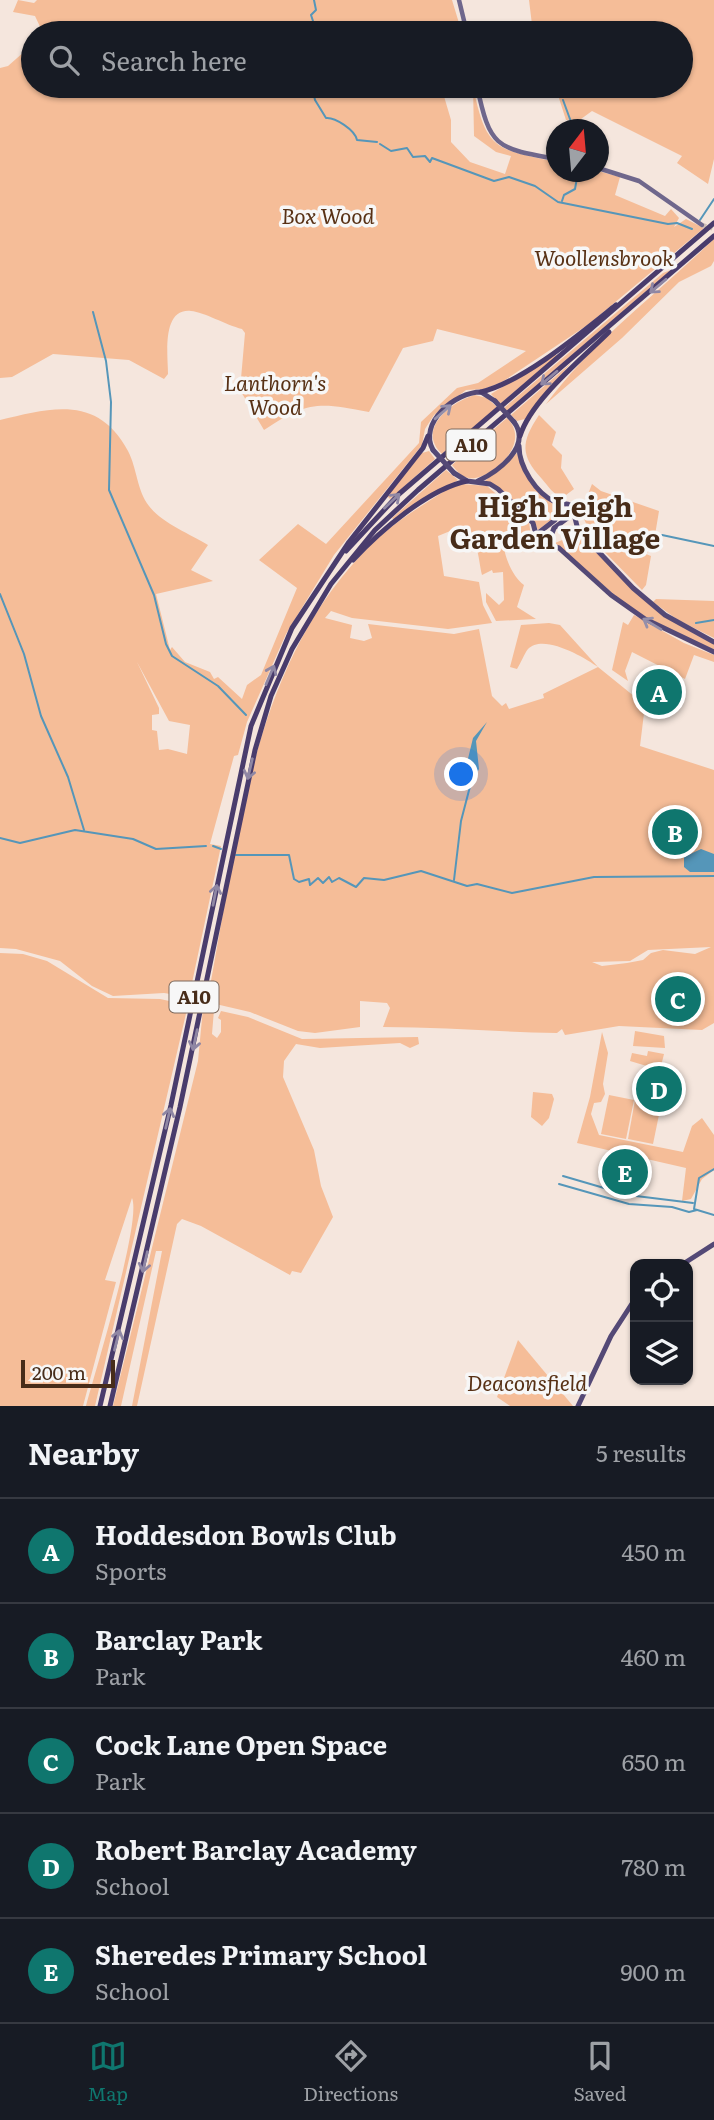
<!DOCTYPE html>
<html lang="en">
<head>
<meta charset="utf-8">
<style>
	:root { --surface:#171b24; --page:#20242c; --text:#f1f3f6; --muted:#9ea1a6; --line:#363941; --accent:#0f766e }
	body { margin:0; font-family:Literata,serif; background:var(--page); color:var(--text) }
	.controls { position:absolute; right:21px; bottom:21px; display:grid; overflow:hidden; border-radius:14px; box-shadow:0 2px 5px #0004 }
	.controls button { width:63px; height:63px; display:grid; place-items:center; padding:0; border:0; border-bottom:2px solid var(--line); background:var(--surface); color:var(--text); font:35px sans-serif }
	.compass { position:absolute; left:546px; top:119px; width:63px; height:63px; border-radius:50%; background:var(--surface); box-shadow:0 2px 5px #0004; rotate:16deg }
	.scale { position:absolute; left:21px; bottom:18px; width:94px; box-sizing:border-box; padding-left:7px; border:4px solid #472c19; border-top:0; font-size:19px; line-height:24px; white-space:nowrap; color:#472c19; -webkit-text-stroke:5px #f7f7f7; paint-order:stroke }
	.you { position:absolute; left:462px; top:775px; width:24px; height:24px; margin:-18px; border:5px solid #fff; border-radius:50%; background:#1a73e8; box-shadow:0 0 0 10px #1a73e833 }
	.badge { display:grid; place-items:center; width:46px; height:46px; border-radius:50%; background:var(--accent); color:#fff; font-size:23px; font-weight:700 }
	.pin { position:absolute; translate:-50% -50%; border:4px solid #fff; box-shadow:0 2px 7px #0006 }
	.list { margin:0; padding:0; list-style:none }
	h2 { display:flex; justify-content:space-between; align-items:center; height:91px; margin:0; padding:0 28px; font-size:30px }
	h2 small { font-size:23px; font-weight:400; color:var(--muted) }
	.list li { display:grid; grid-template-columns:46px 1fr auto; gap:21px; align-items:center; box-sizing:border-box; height:105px; padding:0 28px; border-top:2px solid var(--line) }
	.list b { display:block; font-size:26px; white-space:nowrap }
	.list p { margin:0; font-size:23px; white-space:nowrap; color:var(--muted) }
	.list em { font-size:23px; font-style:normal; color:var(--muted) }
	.icon { flex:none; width:38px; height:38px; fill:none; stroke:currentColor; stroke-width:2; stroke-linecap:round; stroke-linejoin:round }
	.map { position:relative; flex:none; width:714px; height:1406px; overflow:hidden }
	.search { position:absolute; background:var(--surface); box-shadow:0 2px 5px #0004; left:21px; right:21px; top:21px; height:77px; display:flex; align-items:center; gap:18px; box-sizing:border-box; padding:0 24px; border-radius:38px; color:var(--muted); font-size:26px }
	.sheet { height:616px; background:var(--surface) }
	nav { display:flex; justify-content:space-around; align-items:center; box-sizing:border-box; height:98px; border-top:2px solid var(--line); background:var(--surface); font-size:19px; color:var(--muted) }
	nav a { display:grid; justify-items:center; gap:4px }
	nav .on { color:var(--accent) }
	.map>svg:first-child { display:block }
	.green { fill:#f5bd98; fill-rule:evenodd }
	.water { fill:#5596b9 }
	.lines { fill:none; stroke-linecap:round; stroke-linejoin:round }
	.stream { stroke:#5596b9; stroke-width:2 }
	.secondary-tunnel { stroke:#d2c1b6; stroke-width:4.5; stroke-dasharray:4.5 2; stroke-linecap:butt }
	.secondary { stroke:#6f678c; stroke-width:4.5 }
	.primary { stroke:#544976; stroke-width:5 }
	.trunk { stroke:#493c6c; stroke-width:5 }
	.primary-bridge { stroke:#544976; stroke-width:5 }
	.oneway { stroke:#8f87a4 }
	.oneway2 { stroke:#958faa }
	.labels { text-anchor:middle; stroke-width:7; stroke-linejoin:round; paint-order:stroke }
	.shield { fill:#f7f7f7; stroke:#7c695c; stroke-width:2 }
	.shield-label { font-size:19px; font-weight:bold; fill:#472c19 }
	.park-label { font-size:21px; font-style:italic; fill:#583115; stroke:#f7f7f7 }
	.district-label { font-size:28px; font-weight:bold; fill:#472c19; stroke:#f7f7f7 }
</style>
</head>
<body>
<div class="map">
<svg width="714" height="1406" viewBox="0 0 714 1406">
	<rect width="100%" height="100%" fill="#f5e6dd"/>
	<g class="green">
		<polygon points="18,0 34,3 37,0 452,0 462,33 43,33 35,16 13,12"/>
		<polygon points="529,0 714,0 714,159 708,184 677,163 682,156 592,111 581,119 566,120 555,86 681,86 681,33 533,33"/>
		<path d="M33,44V86H370V94L435,98L437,86H441L451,120V142L470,162L505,174L511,156L496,152L474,136L473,86C486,150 495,149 556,162V172L598,171L620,177L615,195L665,216L671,209L679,218L674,227L686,219L704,228L589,324L502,382L484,389L466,390L434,415L425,429L422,445L334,555L286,634L247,722L238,755L234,756L210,844L221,846L189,997L164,993L113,996L92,986L60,961L16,949L0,948V420C50,408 98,394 128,451C137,468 137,491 149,506C162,523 190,534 208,545L191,570L213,581L156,594L170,650L172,647L185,662L210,672L214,679L218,677L242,699L247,685L261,675L297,588L259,560L298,524L326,544L419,443L421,422L457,388L478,383L526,351L437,329L433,341L403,348L369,412C319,402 307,401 264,430L240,390L245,333L242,329C226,325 204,312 191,311C161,308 168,356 168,374L164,379L129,360L53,354L12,377L0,378V68L8,66ZM137,662L169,721L190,725L187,754L168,749L159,750L157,731L152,730V715L159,714V708Z"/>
		<path d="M714,239V261L711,266L679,282L622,338L546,404C593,341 657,294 714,239Z"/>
		<polygon points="671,270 507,411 504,408 663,273"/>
		<polygon points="555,354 557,356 500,404 491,394"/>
		<polygon points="571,363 525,419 517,421 511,415"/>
		<path d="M475,395L487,398L497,407L442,454C416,430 450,402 475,395Z"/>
		<path d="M539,415L556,432L552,445L562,455L561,468L574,489L562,498C553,494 548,486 542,479C520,455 521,442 539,415Z"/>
		<path d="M507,418C534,445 487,482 469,478C461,477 457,471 452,465Z"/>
		<polygon points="429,451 435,459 390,499 386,495 422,453"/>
		<polygon points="517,453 525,475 558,505 555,517 538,530 536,525 485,481"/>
		<polygon points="446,470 458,480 394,520 392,518"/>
		<path d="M462,484L487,486L529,522L531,536L518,543L504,540C502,553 513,578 524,585L517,607L536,619L496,621L486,602V593L499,605L504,600L503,572L493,573L492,570L482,575C478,558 478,532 460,527L438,536L444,576L479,582L483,605L492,623L448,629L352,618L331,611L325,618L352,625L350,638L364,641L372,638L368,624L454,634L479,629L492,696L502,706L506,703L509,709L544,698L543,694L598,667C584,657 543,633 528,649C524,654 521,663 517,669L510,667L521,625L549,623L560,625L598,667L645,705L640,746L714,770V1023L702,1030L619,1026L565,1035L562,1029L557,1033C499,1032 441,1027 383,1027L390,1008L387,1003L360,1001V1027L315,1033L298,1031L250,1012L207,1002C237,849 249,674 361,555C387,526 421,506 454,485ZM711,947L695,954L663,950L651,953L643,960L627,963L602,966L592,962L630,961L648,950Z"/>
		<polygon points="592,484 601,491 659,511 653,547 646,554 651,556 646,585 642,590 585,532 588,528 581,512"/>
		<path d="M579,533C618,576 660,619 714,644V650L653,622L618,598L555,543Z"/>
		<polygon points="656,599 714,601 714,638 678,620 653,602"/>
		<polygon points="634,615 684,643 714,655 714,662 694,655 685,679 632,652 625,671 628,681 612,670 623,622 628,625"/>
		<polygon points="654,678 679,691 671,710 645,696"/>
		<path d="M0,953L23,954L47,961L108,998L160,999L188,1005L95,1406H86C95,1372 142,1221 132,1198L105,1280L116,1282L83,1406H0Z"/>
		<polygon points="203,1008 214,1010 212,1034 217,1038 221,1032 221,1020 218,1018 221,1011 248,1017 302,1039 418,1037 419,1044 410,1048 400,1043 320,1048 296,1044 284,1061 283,1077 314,1150 321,1186 333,1217 301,1273 292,1271 290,1275 201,1226 182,1219 177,1224 137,1406 132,1406 162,1251 156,1251 121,1406 113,1406 198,1061"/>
		<polygon points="635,1031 664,1036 665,1048 633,1046"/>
		<polygon points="602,1032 608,1053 603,1084 605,1094 601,1102 594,1103 591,1114 599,1135 683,1152 692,1126 702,1118 714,1135 714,1170 702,1179 691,1199 682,1201 686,1168 577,1143 590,1097"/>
		<polygon points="648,1051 664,1054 660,1070 630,1061 632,1053 647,1056"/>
		<polygon points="533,1092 552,1094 554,1099 549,1118 542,1126 531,1117"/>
		<polygon points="609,1095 634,1100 626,1139 601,1134"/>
		<polygon points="635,1100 661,1105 653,1144 628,1139"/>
		<polygon points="518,1340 573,1406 510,1406 497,1397"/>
	</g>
	<g class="water">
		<polygon points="487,722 476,741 479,769 476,775 471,774 466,767 473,738"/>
		<polygon points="701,849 714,854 714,872 690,872 684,867 684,857"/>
	</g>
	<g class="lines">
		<g class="stream">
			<polyline points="308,33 313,21 311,15 316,10 314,0"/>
			<path d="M312,86L315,100L326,118C335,117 355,130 357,140L377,142"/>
			<polyline points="563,100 574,130"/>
			<polyline points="380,144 391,151 407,148 413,157 425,156 430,162 432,158 494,181 509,177 535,186 558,202 668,224 677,223 692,229"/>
			<polyline points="562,201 564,195 575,189 578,172"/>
			<polyline points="700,220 714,199"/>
			<polyline points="93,312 106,361 111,402 109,490 154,595 166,644 172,656 218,686 246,715"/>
			<polyline points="662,535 714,546"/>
			<polyline points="0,594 24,654 41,716 68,777 84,830"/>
			<polyline points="696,623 714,620"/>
			<polyline points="0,838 20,843 75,830 133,839 156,849 206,846"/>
			<polyline points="213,846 221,849"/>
			<polyline points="236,855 289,855 294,879 299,882 309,879 310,885 318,878 323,883 329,877 332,882 339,878 356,887 364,878 384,880 421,871 467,886 477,884 512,893 594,877 714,876"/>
			<polyline points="454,880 461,821 473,775"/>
			<polyline points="714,1169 699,1178 694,1209 714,1215"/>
			<polyline points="563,1176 628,1195 693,1203"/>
			<polyline points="559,1184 629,1204 672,1207 689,1212 697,1210"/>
		</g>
		<polyline class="secondary-tunnel" points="702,225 714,229"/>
		<g class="secondary">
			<polyline points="459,0 467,33"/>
			<path d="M477,86C490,148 496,148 556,159"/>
			<polyline points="598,168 639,181 702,225"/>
		</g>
		<g class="primary">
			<path d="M519,446C519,467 536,493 555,502C562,505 565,502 572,506L578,530L633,588L665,615L714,642"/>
			<path d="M433,450C418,423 455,392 481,392L495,401"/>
			<polyline points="454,473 467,481 490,484 498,489 533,523 538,542 559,548 611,595 645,619 714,652"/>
			<path d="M478,481C499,471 532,446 514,422"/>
			<polyline points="537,534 555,520 562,504"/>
			<polyline points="548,544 554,528 573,514"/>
			<polyline points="683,1264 714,1244"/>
			<polyline points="578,1406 611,1336 635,1299"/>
		</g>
		<g class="trunk">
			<path d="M481,392C523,382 581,333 616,305"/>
			<path d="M520,436C531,400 582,359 609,332"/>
			<polyline points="346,551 399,494 714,223"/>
			<path d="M353,560C379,532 428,489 467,481"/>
			<polyline points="100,1406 171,1105 251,726 292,628 349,542 423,448 428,436"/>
			<polyline points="110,1406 180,1107 255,750 271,696 292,649 331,584 375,530 418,490 714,236"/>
		</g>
		<g class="primary-bridge">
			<polyline points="495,401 514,422"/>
			<polyline points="433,450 454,473"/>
		</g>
	</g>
	<defs><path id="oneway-shaft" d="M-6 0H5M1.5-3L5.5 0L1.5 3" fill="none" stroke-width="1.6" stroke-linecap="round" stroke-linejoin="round" transform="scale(1.75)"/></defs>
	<g class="oneway">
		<use href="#oneway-shaft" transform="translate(658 286) rotate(140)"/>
		<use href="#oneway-shaft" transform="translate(549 378) rotate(140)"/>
		<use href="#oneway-shaft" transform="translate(392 501) rotate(-43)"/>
		<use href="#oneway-shaft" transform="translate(270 675) rotate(-67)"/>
		<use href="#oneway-shaft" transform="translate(250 769) rotate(103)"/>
		<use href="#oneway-shaft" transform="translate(215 895) rotate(-79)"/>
		<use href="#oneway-shaft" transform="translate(195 1040) rotate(102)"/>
		<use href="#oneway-shaft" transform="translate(168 1118) rotate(-77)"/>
		<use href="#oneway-shaft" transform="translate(145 1262) rotate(103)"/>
		<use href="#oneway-shaft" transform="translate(117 1340) rotate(-76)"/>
	</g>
	<g class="oneway2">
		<use href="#oneway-shaft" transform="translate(443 412) rotate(-41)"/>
		<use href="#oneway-shaft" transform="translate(652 624) rotate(-149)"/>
	</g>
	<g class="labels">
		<g class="shield">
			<rect x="446.5" y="429.5" width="49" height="31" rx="5"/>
			<rect x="169.5" y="981.5" width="49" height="31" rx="5"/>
		</g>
		<g class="shield-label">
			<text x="471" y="452">A10</text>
			<text x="194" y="1004">A10</text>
		</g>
		<g class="park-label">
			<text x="328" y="224">Box Wood</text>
			<text x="604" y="266">Woollensbrook</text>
			<text x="275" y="391">Lanthorn's<tspan x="275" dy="24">Wood</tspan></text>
			<text x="527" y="1391">Deaconsfield</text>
		</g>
		<g class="district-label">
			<text x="555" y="517">High Leigh<tspan x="555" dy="32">Garden Village</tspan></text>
		</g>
	</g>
</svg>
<div class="controls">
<button><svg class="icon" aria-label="locate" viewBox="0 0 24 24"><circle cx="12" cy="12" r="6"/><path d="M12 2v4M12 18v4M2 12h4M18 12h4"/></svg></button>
<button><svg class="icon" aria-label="layers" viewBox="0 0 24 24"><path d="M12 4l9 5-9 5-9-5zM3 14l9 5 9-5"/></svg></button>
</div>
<svg class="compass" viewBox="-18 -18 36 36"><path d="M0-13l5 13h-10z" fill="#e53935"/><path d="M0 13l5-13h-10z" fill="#9ea1a6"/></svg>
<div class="scale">200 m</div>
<div class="you"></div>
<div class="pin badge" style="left:659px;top:692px">A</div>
<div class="pin badge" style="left:675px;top:832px">B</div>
<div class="pin badge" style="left:678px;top:999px">C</div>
<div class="pin badge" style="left:659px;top:1089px">D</div>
<div class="pin badge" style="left:625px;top:1172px">E</div>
<div class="search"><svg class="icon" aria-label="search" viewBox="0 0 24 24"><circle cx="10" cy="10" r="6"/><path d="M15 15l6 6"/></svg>Search here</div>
</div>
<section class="sheet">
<h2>Nearby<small>5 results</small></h2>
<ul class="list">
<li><span class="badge">A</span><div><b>Hoddesdon Bowls Club</b><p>Sports</p></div><em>450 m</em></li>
<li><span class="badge">B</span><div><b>Barclay Park</b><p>Park</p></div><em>460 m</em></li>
<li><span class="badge">C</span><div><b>Cock Lane Open Space</b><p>Park</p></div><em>650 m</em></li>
<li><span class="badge">D</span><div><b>Robert Barclay Academy</b><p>School</p></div><em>780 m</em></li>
<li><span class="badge">E</span><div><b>Sheredes Primary School</b><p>School</p></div><em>900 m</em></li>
</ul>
</section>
<nav>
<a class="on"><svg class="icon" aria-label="map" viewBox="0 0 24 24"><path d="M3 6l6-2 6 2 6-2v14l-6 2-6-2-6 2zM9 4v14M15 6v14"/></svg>Map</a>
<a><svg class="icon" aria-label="directions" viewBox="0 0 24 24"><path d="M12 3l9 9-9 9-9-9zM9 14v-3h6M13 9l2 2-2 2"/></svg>Directions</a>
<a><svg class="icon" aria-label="saved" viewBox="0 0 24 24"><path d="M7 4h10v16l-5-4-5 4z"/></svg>Saved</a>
</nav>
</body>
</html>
